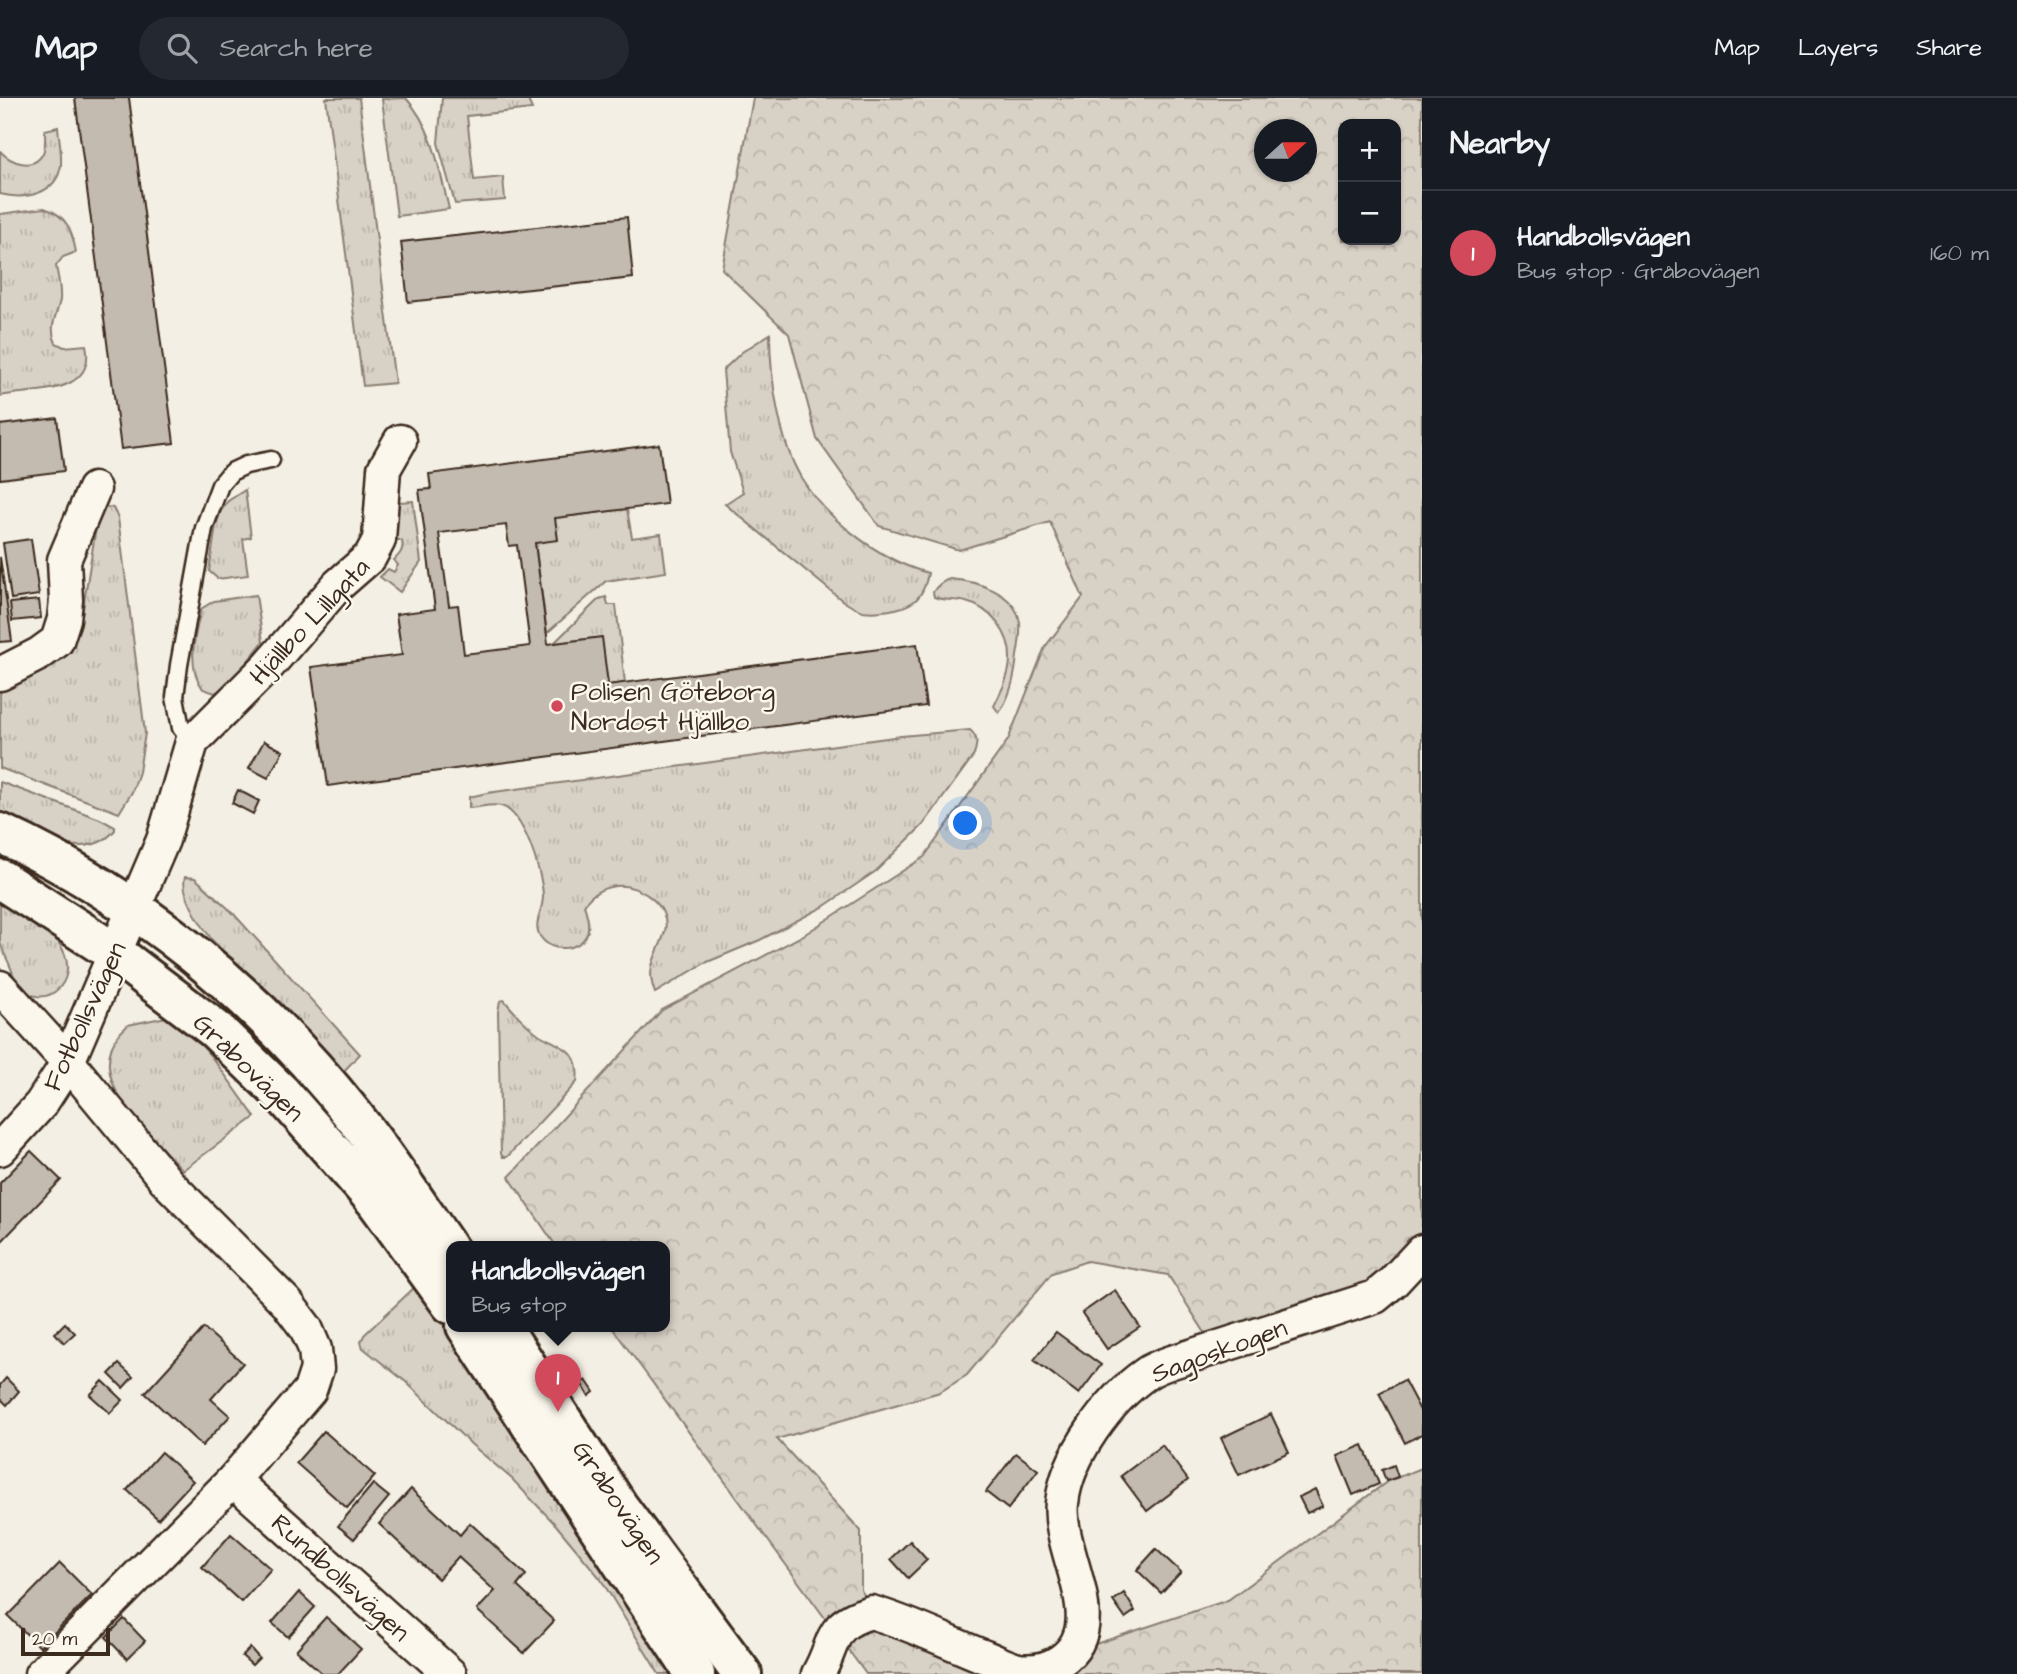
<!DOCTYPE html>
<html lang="en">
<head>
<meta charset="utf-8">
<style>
	:root { --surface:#171b24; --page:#242831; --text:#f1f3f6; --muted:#9ea1a6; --line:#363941; --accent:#d1495b }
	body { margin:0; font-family:"Architects Daughter",sans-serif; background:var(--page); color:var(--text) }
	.controls { position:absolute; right:21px; top:21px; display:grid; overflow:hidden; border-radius:14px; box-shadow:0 2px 5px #0004 }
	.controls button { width:63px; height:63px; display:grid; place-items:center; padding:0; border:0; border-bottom:2px solid var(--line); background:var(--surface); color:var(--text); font:35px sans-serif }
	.compass { position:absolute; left:1254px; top:21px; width:63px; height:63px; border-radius:50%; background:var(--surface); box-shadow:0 2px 5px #0004; rotate:69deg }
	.scale { position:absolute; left:21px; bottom:18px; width:89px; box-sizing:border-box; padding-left:7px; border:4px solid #3b2a1e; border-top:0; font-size:19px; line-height:24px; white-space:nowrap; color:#3b2a1e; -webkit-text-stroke:5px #fbf7ec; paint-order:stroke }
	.you { position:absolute; left:966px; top:726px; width:24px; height:24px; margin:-18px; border:5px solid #fff; border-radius:50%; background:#1a73e8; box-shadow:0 0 0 10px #1a73e833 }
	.badge { display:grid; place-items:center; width:46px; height:46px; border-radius:50%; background:var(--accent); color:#fff; font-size:23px; font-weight:700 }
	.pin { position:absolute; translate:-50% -58px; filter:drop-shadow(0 2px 4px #0008) }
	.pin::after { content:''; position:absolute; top:37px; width:24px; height:21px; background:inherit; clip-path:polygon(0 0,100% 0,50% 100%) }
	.popup { position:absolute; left:446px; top:1143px; width:224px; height:91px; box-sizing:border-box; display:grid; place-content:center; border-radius:14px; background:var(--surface); filter:drop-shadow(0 2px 5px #0005); font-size:23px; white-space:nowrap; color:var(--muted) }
	.popup b { font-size:26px; color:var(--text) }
	.popup::after { content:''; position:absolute; left:50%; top:100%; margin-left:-14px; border:14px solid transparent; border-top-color:var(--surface) }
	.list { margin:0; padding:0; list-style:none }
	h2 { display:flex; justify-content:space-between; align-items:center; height:91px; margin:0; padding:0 28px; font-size:30px }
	h2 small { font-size:23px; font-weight:400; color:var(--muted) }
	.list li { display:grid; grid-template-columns:46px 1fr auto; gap:21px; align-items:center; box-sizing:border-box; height:126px; padding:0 28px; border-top:2px solid var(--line) }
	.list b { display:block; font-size:26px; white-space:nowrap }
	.list p { margin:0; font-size:23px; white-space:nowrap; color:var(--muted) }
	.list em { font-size:23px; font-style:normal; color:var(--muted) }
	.icon { flex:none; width:38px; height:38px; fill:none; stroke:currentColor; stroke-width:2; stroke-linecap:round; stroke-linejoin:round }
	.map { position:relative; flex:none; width:1422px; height:1576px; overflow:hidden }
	header { display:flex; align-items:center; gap:42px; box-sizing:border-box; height:98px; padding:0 35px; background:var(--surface); border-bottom:2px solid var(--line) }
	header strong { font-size:33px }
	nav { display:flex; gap:38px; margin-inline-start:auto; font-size:24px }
	.search { width:490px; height:63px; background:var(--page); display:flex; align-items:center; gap:18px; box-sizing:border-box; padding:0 24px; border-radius:38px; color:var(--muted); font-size:26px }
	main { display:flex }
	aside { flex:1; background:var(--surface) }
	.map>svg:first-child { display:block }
	.grass { fill:url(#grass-tufts); stroke:#8a7e72; stroke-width:2 }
	.forest { fill:url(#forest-crowns); stroke:#8a7e72; stroke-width:2; fill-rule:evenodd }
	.building { fill:#c3bbb0; stroke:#3b2a1e; stroke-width:2; fill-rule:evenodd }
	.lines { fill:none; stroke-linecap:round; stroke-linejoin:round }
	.lane-casing { stroke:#3b2a1e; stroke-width:21 }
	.street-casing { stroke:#3b2a1e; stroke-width:37 }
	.secondary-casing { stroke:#3b2a1e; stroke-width:44 }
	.lane { stroke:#fbf7ec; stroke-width:16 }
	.street { stroke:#fbf7ec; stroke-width:32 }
	.secondary { stroke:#fbf7ec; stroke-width:38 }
	.poi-dot { fill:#d1495b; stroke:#fbf7ec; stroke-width:2.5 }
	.labels { text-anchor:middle; stroke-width:5; stroke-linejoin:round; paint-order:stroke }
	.street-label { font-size:26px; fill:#3b2a1e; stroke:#fbf7ec }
	.poi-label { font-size:26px; fill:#3b2a1e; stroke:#fbf7ec; text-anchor:start }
</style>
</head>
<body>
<header>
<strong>Map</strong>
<div class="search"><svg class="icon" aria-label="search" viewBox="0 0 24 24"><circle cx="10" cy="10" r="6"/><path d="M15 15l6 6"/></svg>Search here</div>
<nav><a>Map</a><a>Layers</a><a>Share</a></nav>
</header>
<main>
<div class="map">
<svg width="1422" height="1576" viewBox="0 0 1422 1576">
	<defs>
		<pattern id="grass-tufts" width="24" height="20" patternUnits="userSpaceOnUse" patternTransform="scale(1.75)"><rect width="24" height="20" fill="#d8d1c6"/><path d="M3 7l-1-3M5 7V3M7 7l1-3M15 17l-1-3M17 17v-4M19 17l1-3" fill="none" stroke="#bab4aa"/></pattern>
		<pattern id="forest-crowns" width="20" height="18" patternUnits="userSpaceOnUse" patternTransform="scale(1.75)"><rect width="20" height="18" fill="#d8d1c6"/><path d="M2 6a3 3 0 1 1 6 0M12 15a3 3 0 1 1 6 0" fill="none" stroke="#bab4aa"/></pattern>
	</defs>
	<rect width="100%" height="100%" fill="#f3efe4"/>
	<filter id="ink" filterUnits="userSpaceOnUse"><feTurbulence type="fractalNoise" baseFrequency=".0143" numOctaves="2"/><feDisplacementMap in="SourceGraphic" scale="14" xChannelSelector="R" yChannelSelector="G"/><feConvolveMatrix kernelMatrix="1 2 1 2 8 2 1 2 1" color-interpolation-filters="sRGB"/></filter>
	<g filter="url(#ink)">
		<g class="grass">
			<polygon points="326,0 359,0 395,285 363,288"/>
			<path d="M406,0C434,31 439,71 449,111L397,118L382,1Z"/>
			<polygon points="442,0 527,0 532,11 467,18 474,82 503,79 505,102 455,106 438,45"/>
			<path d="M58,29C59,41 62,55 61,67C57,97 24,102 0,96V53C10,64 34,74 43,55C46,49 45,39 45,32Z"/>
			<path d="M44,110C67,117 72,133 76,154L63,159L56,168C58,179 61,190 60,202C57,217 48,229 56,245L64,249L86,247C97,298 32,291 0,298V116Z"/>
			<path d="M770,236C770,279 779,344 802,381C827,422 882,463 928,475C926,486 922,498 913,504C902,512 876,515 863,513C856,511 849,507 843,503L725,406L743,394L730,354L723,272L742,254Z"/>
			<path d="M395,381L399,404L413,403L421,464L400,494L380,479L388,471L394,474L398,467L394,462C400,456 404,452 402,443L390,439Z"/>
			<polygon points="245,392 251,439 243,441 248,477 218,481 209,473 216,427 221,413 228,403"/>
			<path d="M104,409L113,410L118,420L145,635L139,674L132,694L119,715L0,670V588C36,573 66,569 80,529L98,417L100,412Z"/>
			<polygon points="627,411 632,440 661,436 666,474 606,483 547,535 535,445 555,420"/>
			<path d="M950,481C976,483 1016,494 1020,525C1021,536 1019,547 1017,558C1015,578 1011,598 999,615L994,608C1001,594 1010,577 1010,561C1011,536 991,510 966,504C956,501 944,503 934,499L933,494C937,488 942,483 950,481Z"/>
			<path d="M256,497L263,544L228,588L215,595L203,591C186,568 195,537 201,511L214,503Z"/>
			<polygon points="606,499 608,507 616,507 625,585 608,587 601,539 554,545 599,501"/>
			<path d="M970,632C979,640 977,646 974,657L923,727L876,773L823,809L760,842L705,865L655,895C644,867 659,857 665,833C671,807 638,785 615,788C602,790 591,796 584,807C587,816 591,829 586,838C578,852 555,854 544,843C529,829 544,813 543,797C542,775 524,714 501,708C491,705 479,710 469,710V699L487,695L901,638Z"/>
			<path d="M0,684L100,721L115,729V732C85,768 33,734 0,719Z"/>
			<path d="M185,779L195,780L232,814L360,956L341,976L212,842C202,828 180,795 185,779Z"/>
			<path d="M0,800C20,814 50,828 62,850C81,885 43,916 18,887C14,882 13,874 10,868C7,860 1,851 0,843C0,829 0,813 0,800Z"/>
			<path d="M504,902C514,914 526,928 540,937C563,950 581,952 577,984L507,1059H503L501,1056L498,914L500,903Z"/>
			<path d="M166,919C199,933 233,989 255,1019L183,1072C150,1036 73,975 128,927Z"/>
			<polygon points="416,1188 428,1201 465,1255 679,1576 659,1576 600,1480 556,1427 512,1381 472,1347 406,1284 363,1250 361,1244 364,1237"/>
		</g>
		<path class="forest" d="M753,0H1422V1142L1377,1188L1209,1241L1168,1177L1087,1163L1052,1175L967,1277L940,1294L777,1341L861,1433V1492L886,1534L1038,1565L1228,1502L1388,1383L1422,1370V1576H866L611,1228H665V1148H556L509,1079L662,912L802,838L924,759L1008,642L1045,549L1083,499L1050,424L959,452L879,428L817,341L789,236L722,171ZM1343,26H1396V142H1343ZM1265,32H1307V74H1265Z"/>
		<g class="building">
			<polygon points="75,0 129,0 174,345 121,351"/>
			<polygon points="627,119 633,180 408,204 401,144"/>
			<polygon points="57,320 64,373 0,381 0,327"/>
			<path d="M659,346L667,406L555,420L558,442L535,445L548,546L602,539L608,587L917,546L926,608L328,688L311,569L402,557L396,516L435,511L419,392L431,391L429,376ZM506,427L509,448L517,447L530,548L464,556L458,507L449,508L439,435Z"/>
			<polygon points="31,441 39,497 11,501 3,445"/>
			<polygon points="0,459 12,543 0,544"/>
			<polygon points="39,502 41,520 12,523 10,505"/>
			<polygon points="264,643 283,653 268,680 249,670"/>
			<polygon points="238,692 259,703 253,716 232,705"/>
			<polygon points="31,1053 61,1082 0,1145 0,1085"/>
			<polygon points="1115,1192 1140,1229 1107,1251 1082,1215"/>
			<polygon points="65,1225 75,1235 64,1245 55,1235"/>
			<polygon points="204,1230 243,1265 211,1301 230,1318 202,1348 145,1295"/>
			<polygon points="1056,1234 1101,1267 1079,1296 1034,1262"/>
			<polygon points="119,1266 133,1279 123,1290 109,1276"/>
			<polygon points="6,1280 19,1293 7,1307 0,1300 0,1287"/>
			<polygon points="586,1282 594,1294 589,1298 581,1285"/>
			<polygon points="1404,1282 1422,1316 1422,1336 1405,1345 1379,1295"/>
			<polygon points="103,1283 123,1302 110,1315 90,1297"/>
			<polygon points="1271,1316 1289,1354 1239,1377 1221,1340"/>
			<polygon points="324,1333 375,1378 347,1410 296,1365"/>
			<polygon points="1162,1347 1188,1382 1147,1413 1121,1378"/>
			<polygon points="1363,1347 1379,1386 1353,1397 1337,1358"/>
			<polygon points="161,1354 193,1383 158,1421 127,1392"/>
			<polygon points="1016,1355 1038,1372 1008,1411 986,1394"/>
			<polygon points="1394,1367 1398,1379 1386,1383 1382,1372"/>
			<polygon points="373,1386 389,1399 354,1441 338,1428"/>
			<polygon points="411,1391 460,1437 470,1425 526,1477 517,1488 554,1523 524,1555 477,1512 495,1493 458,1459 438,1481 379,1426"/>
			<polygon points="1315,1391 1323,1408 1307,1415 1299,1399"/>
			<polygon points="231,1436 271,1471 241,1504 202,1469"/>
			<polygon points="910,1443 927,1462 908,1480 891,1461"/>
			<polygon points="1156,1451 1181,1474 1161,1495 1137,1472"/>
			<polygon points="60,1465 92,1497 40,1549 8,1518"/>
			<polygon points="299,1494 315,1509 288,1539 272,1525"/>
			<polygon points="1124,1495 1135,1513 1125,1520 1113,1503"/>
			<polygon points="326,1519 361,1551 338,1576 323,1576 296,1552"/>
			<polygon points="124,1521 145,1543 127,1561 106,1539"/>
			<polygon points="250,1550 259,1560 252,1567 242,1558"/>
		</g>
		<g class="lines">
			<g class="lane-casing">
				<polyline id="lane" points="192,644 181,630 175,599 179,567 204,430 220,387 231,374 246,367 271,362"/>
			</g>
			<g class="street-casing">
				<g id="street">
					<polyline points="0,576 39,556 57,543 64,521 66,502 64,462 94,391"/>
					<polyline points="0,889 68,964 168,1085 287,1205 306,1230 315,1251 317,1271 310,1292 233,1382 41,1576"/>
					<polyline points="0,1051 41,1006 68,964 163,742 192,644 268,568 338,487 370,459 379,442 384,371 400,343"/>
					<polyline points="233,1382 450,1576"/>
					<path d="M818,1576C837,1543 827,1527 871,1514C910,1525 947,1544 985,1559C996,1563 1008,1570 1019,1572C1034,1574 1048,1571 1060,1563C1113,1528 1056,1454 1062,1405C1067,1358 1109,1301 1147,1275C1154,1270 1163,1267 1172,1264L1375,1199L1393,1184L1422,1153"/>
				</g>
			</g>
			<g class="secondary-casing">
				<g id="secondary">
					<path d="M0,735C137,798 259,898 353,1017C388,1061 419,1109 451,1155"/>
					<polyline points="0,781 115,855 216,932 282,996 376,1103 451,1206"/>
					<polyline points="466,1228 695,1576"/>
					<polyline points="501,1228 618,1408 742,1576"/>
				</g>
			</g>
			<use href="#lane" class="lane"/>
			<use href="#street" class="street"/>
			<use href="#secondary" class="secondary"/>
		</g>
	</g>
	<circle class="poi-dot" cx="557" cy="608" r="7"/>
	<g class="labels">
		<g class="street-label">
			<text transform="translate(309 523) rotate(-47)" y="9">Hjällbo Lillgata</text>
			<text transform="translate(84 918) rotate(-65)" y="9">Fotbollsvägen</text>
			<text transform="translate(249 969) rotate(44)" y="9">Gråbovägen</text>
			<text transform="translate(1219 1252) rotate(-20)" y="9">Sagoskogen</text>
			<text transform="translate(619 1404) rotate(56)" y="9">Gråbovägen</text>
			<text transform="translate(341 1479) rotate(42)" y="9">Rundbollsvägen</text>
		</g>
		<g class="poi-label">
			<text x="571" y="602">Polisen Göteborg<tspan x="571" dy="30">Nordost Hjällbo</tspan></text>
		</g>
	</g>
</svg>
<div class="controls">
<button>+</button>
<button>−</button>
</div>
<svg class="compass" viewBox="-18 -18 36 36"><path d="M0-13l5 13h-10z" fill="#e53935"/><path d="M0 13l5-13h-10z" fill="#9ea1a6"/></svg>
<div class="scale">20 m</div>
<div class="you"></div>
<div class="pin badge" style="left:558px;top:1314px">1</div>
<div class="popup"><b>Handbollsvägen</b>Bus stop</div>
</div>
<aside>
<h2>Nearby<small></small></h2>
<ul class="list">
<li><span class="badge">1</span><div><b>Handbollsvägen</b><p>Bus stop · Gråbovägen</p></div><em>160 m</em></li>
</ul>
</aside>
</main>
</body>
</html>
